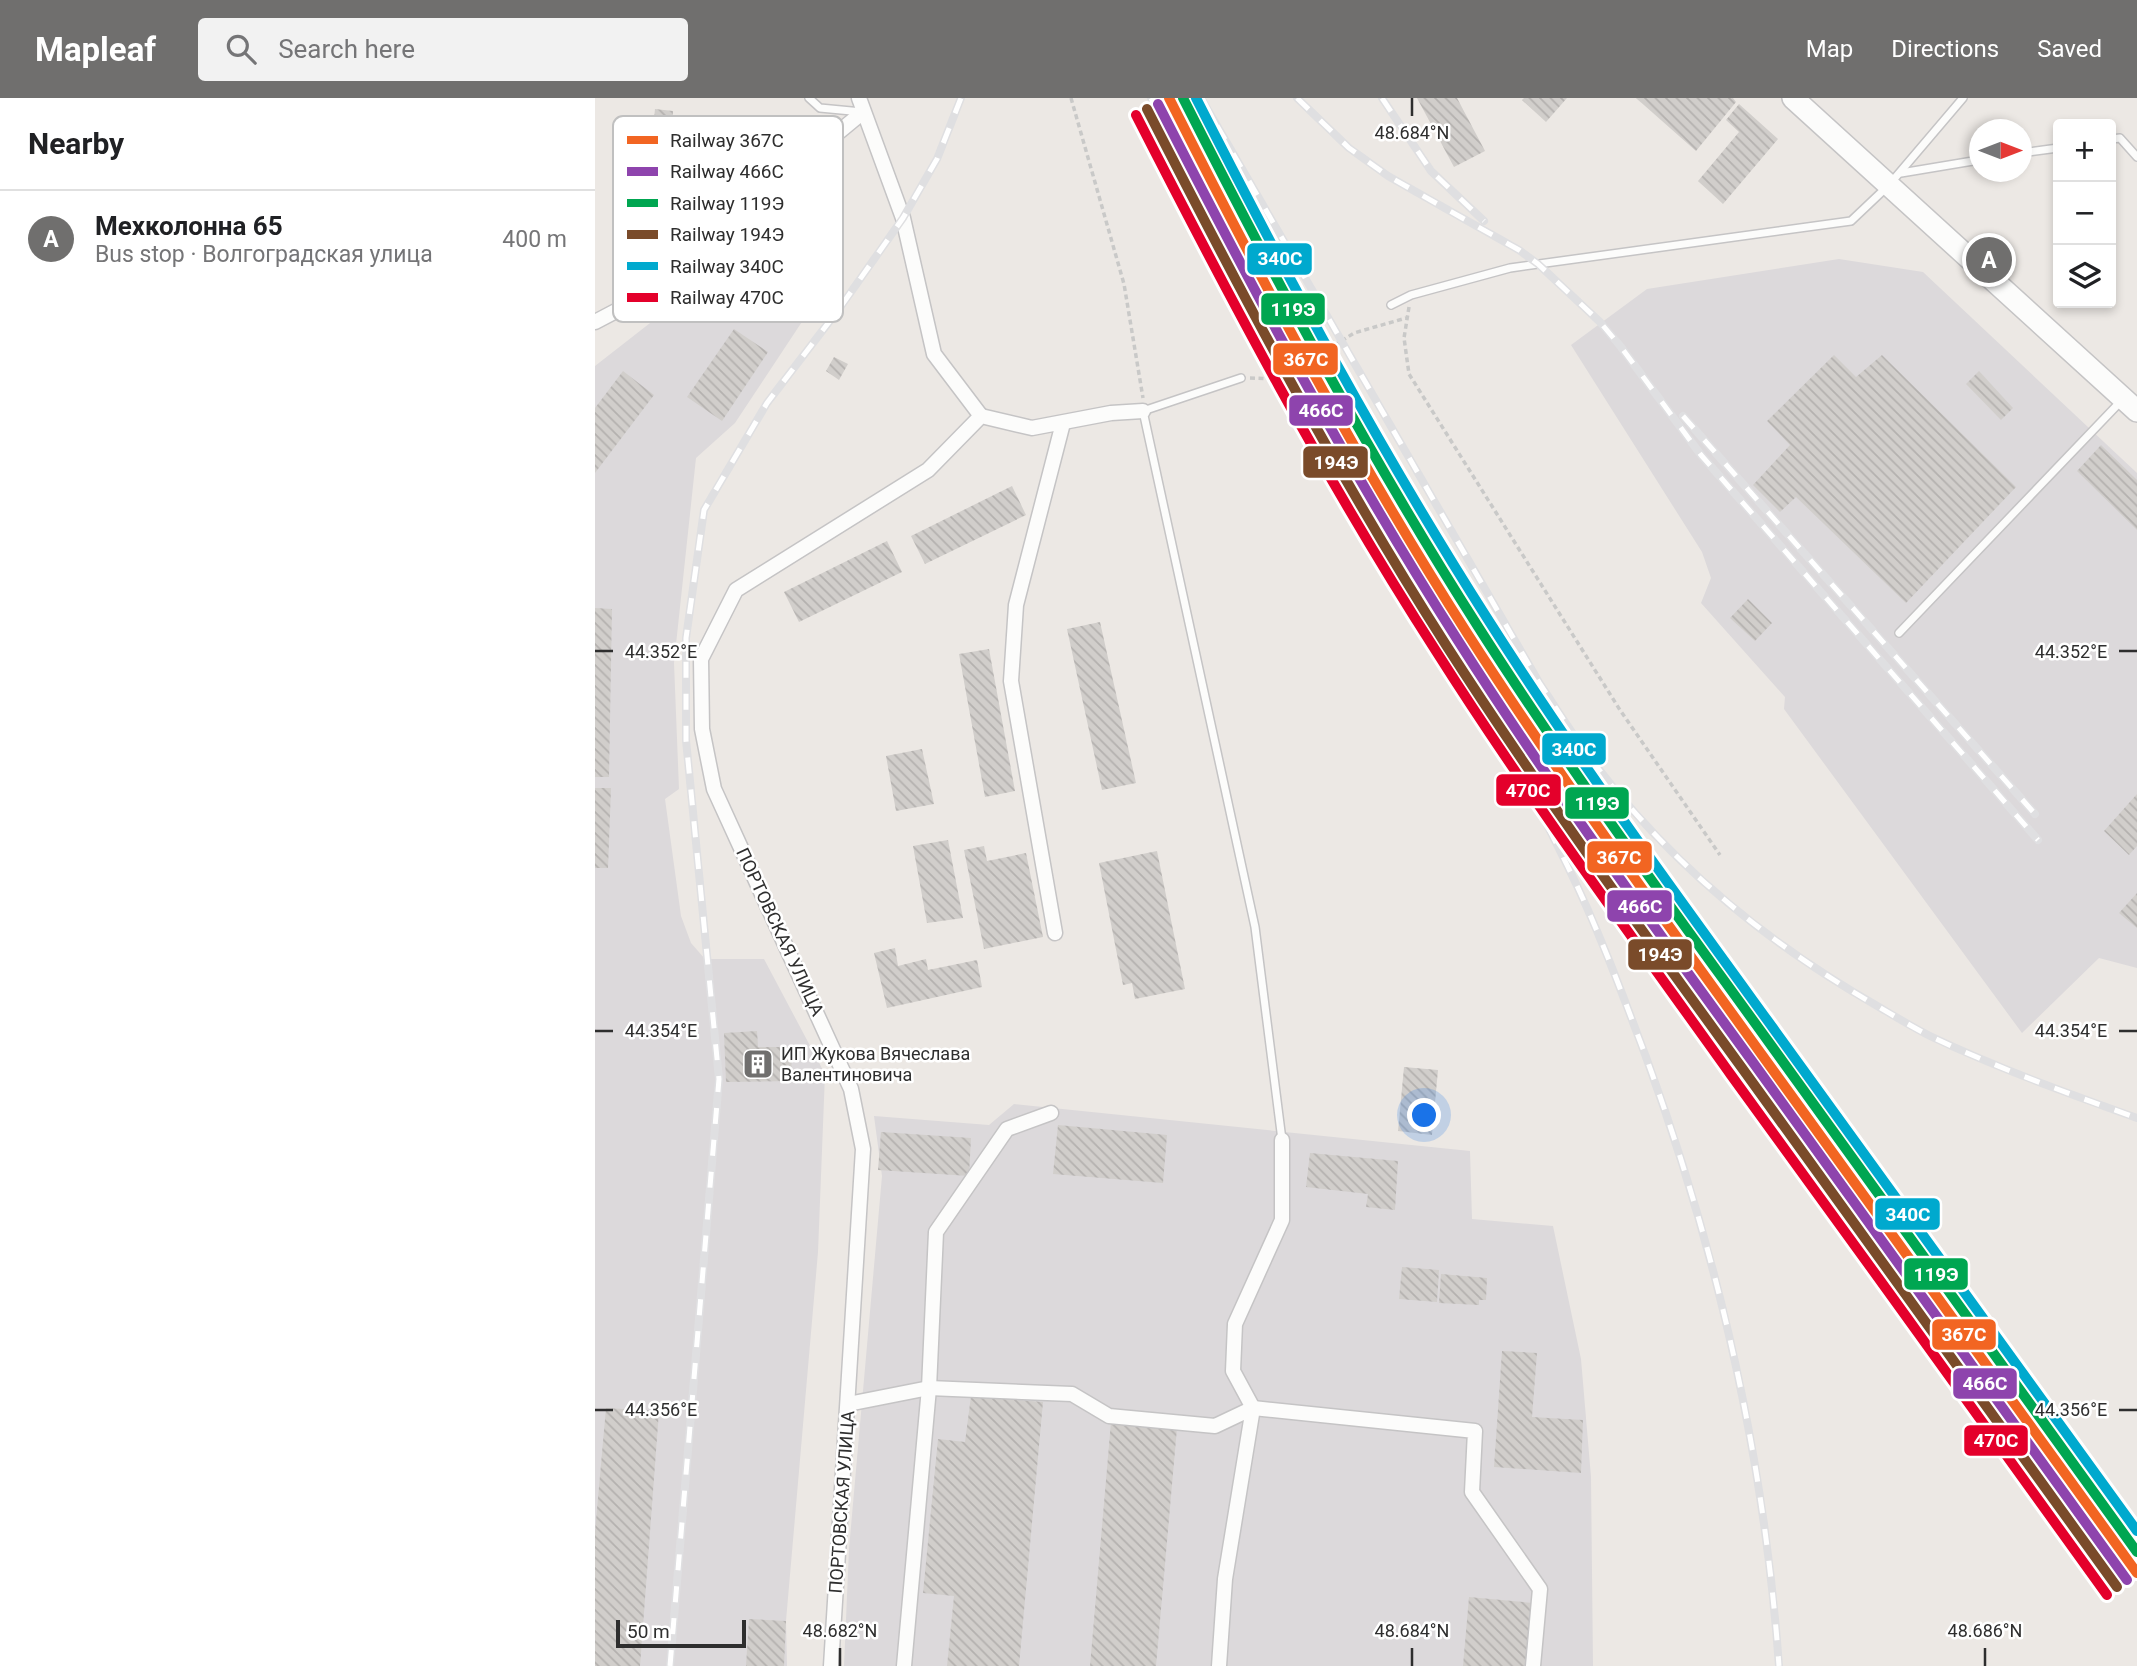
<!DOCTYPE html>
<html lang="en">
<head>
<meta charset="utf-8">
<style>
	:root { --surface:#fff; --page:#f2f2f2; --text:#202124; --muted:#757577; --line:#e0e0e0; --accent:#706f6e }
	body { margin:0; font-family:Roboto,sans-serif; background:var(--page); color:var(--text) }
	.controls { position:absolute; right:21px; top:21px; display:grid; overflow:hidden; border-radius:7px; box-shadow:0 4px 10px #0003 }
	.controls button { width:63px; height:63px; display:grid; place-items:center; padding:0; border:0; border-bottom:2px solid var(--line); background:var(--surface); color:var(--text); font:35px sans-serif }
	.compass { position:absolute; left:1374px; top:21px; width:63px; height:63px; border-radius:50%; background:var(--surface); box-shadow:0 4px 10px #0003; rotate:90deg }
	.scale { position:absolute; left:21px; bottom:18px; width:130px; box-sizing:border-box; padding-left:7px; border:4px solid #2e2e2e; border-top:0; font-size:19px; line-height:24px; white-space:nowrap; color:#2e2e2e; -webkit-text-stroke:5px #fff; paint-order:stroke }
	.you { position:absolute; left:830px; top:1018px; width:24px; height:24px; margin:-18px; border:5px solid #fff; border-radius:50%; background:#1a73e8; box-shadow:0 0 0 10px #1a73e833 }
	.badge { display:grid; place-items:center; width:46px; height:46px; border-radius:50%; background:var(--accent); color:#fff; font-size:23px; font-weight:700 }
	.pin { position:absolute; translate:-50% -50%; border:4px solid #fff; box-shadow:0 2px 7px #0006 }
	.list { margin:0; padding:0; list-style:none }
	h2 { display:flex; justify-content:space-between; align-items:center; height:91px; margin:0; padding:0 28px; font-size:30px }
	h2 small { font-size:23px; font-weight:400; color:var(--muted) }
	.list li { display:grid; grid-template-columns:46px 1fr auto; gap:21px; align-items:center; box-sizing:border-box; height:98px; padding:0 28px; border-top:2px solid var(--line) }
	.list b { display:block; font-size:26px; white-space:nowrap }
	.list p { margin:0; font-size:23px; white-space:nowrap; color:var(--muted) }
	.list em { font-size:23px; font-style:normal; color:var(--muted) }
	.icon { flex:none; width:38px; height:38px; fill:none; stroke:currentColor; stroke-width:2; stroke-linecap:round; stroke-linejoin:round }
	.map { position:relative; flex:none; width:1542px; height:1568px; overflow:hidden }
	header { display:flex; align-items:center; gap:42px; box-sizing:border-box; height:98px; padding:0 35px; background:var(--accent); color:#fff }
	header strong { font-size:33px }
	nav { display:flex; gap:38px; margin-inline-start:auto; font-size:24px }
	.search { width:490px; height:63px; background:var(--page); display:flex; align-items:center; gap:18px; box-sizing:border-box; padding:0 24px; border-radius:7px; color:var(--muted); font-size:26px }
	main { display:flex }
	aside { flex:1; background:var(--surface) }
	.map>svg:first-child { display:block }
	.industrial { fill:#dcd9db }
	.building { fill:url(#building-back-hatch) }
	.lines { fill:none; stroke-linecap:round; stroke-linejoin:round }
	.lane-casing { stroke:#c5c4c5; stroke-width:10 }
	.street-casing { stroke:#c5c4c5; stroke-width:17 }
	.secondary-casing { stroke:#c5c4c5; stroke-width:24 }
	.path { stroke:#c9c9c8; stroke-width:3.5; stroke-dasharray:5 3.5; stroke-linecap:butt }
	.lane { stroke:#fcfcfb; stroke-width:7 }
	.street { stroke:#fcfcfb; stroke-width:14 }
	.secondary { stroke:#fcfcfb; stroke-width:21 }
	.rail-casing { stroke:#dfdfe1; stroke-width:8 }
	.rail { stroke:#fff; stroke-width:5; stroke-dasharray:16; stroke-linecap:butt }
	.rail-1-casing { stroke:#fff; stroke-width:16 }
	.rail-2-casing { stroke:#fff; stroke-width:16 }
	.rail-3-casing { stroke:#fff; stroke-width:16 }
	.rail-4-casing { stroke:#fff; stroke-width:16 }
	.rail-5-casing { stroke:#fff; stroke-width:16 }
	.rail-6-casing { stroke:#fff; stroke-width:16 }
	.rail-1 { stroke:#f26522; stroke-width:10 }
	.rail-2 { stroke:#8e44ad; stroke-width:10 }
	.rail-3 { stroke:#00a651; stroke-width:10 }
	.rail-4 { stroke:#7a4b2a; stroke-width:10 }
	.rail-5 { stroke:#00a9ce; stroke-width:10 }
	.rail-6 { stroke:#e4002b; stroke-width:10 }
	.ticks { fill:none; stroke:#2e2e2e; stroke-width:2.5 }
	.labels { text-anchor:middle; stroke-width:5; stroke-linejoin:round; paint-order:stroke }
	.street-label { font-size:18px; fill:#2e2e2e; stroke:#fff }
	.poi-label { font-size:18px; fill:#2e2e2e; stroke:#fff; text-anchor:start }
	.key { fill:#fff; stroke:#c0c0c0; stroke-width:2 }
	.key-label { font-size:19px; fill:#2e2e2e }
	.ticks-label { font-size:18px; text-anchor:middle; fill:#2e2e2e; stroke:#fff; stroke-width:5; stroke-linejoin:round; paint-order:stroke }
	.line-badge { stroke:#fff; stroke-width:2.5 }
	.badge-label { font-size:19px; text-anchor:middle; font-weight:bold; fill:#fff }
</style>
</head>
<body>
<header>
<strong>Mapleaf</strong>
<div class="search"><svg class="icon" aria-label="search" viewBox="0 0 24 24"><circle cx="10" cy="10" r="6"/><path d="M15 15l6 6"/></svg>Search here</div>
<nav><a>Map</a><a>Directions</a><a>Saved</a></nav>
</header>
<main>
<aside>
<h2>Nearby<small></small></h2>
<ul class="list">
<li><span class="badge">A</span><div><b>Мехколонна 65</b><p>Bus stop · Волгоградская улица</p></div><em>400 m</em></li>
</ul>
</aside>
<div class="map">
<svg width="1542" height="1568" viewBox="0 0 1542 1568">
	<defs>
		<pattern id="building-back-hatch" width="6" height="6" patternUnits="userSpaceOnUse" patternTransform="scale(1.75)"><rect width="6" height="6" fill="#d1cecb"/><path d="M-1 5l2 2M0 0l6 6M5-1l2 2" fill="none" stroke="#b4b1af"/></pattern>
	</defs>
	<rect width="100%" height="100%" fill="#ece8e4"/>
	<g class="industrial">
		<polygon points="178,129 230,189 140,325 101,360 79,565 84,691 70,701 86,818 96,845 110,861 169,861 230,976 223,1154 191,1523 192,1568 0,1568 0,268"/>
		<polygon points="1244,161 1328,174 1542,375 1542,870 1504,860 1427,935 1189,611 1190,599 1106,505 1116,480 1107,454 976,247 1052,191"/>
		<polygon points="419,1006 875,1053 877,1121 958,1128 986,1261 996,1379 998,1568 249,1568 254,1451 287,1078 279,1018 394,1027"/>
	</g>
	<g class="building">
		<polygon points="822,0 862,0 890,53 859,69"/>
		<polygon points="929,0 972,0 951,24 927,2"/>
		<polygon points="1041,0 1138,0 1141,4 1101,53"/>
		<polygon points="1144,6 1183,41 1128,106 1103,83 1144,34 1131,22"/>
		<polygon points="60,11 78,13 77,34 58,32"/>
		<polygon points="139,231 173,254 127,323 92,299"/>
		<polygon points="1239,257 1261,279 1287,257 1421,389 1311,505 1201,399 1185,414 1158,387 1195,347 1172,323"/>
		<polygon points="239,259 253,266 244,282 231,273"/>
		<polygon points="28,273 59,297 0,375 0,310"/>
		<polygon points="1384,273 1418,310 1406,322 1371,286"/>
		<polygon points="1506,347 1542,382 1542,432 1482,373"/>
		<polygon points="417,388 431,417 330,466 316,438"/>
		<polygon points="292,443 307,474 204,524 189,494"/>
		<polygon points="1153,501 1177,525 1160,543 1135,520"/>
		<polygon points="0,510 17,511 14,679 0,679"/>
		<polygon points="505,524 541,685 507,692 472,531"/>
		<polygon points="394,551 420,693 390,699 364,556"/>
		<polygon points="327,651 339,706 301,713 291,658"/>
		<polygon points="0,690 16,690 13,770 0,770"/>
		<polygon points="1542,696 1542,748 1534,757 1509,733"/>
		<polygon points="353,742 368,820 332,825 318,748"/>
		<polygon points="389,748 392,763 431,755 448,839 389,851 369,752"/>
		<polygon points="562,753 590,891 540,901 537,885 528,887 504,765"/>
		<polygon points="1542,795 1542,830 1524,815"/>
		<polygon points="300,850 303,868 331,861 333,872 382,862 387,889 292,910 279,855"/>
		<polygon points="162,933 163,949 196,949 197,983 131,984 129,935"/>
		<polygon points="809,969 843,972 837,1037 803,1033"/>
		<polygon points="463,1027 572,1037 568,1085 458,1076"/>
		<polygon points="286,1034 376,1040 374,1078 283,1072"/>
		<polygon points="715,1055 803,1063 800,1112 771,1109 773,1096 711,1089"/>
		<polygon points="807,1169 844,1172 842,1204 804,1201"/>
		<polygon points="846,1176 892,1180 891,1202 884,1202 884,1207 844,1205"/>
		<polygon points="907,1253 942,1255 937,1319 988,1322 986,1375 899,1369"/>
		<polygon points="376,1298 448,1304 424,1568 352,1568 359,1498 328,1495 343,1341 370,1344"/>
		<polygon points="11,1310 64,1313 45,1568 0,1568 0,1434"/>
		<polygon points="516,1324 582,1330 561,1568 495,1568"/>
		<polygon points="874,1499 938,1505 932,1568 868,1568"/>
		<polygon points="154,1521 191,1523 189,1568 151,1568"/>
	</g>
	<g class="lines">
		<g class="lane-casing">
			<g id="lane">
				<polyline points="214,0 225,10 267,14"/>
				<polyline points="1516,41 1525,40 1542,59"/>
				<polyline points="1426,55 1463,50"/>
				<polyline points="1306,75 1384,62"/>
				<polyline points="796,207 816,197 915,170 1256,123 1294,87 1368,0"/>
				<polyline points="646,280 548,313 660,829 687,1042"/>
				<polyline points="1304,535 1528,301"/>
			</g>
		</g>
		<g class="street-casing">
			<g id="street">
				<polyline points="264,0 308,120 339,256 386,318"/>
				<polyline points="0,224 38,204 268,14"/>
				<polyline points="460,835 416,583 421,507 468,325"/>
				<polyline points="253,1306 334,1290 477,1296 514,1318 620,1328 658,1310 880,1333 877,1394 945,1491 938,1568"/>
				<polyline points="236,1568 268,1051 256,991 119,691 107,631 106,561 141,492 333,372 386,318 437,330 516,315 548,313"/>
				<polyline points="309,1568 334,1290 341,1134 412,1031 456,1015"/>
				<polyline points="624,1568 630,1481 658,1310 638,1273 640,1226 687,1122 687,1042"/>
			</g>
		</g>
		<g class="secondary-casing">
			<polyline id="secondary" points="1198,0 1542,313"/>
		</g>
		<g class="path">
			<polyline points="476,0 529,186 548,300"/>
			<polyline points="814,209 809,240 814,276 1025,612 1125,757"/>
			<polyline points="655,280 681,281 699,268 745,244 759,235 811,220"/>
		</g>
		<use href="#lane" class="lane"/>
		<use href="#street" class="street"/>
		<use href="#secondary" class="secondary"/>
		<g class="rail-casing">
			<g id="rail">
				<path d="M556,0C628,139 704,277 780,415C846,532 914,648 973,769C1003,830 1027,895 1051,959C1123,1156 1169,1358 1184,1568"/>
				<path d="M606,0L945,586C961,610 976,634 993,657C1070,761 1171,845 1284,909C1301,919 1317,929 1335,938C1402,970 1472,995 1542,1020"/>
				<polyline points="702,0 754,50 793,78 924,152 943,166 1005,224 1026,249 1106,357 1443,742"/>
				<polyline points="787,0 836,73 889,123"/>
				<polyline points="1088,318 1440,716"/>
				<polyline points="75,1568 124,981 91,642 91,540 109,412 172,305 244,211 308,120 342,61 366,0"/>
			</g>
		</g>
		<use href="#rail" class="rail"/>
		<g class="rail-1-casing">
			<path id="rail-1" d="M574,0C666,182 762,363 872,535C965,680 1067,818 1167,957C1292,1130 1417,1302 1542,1475"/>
		</g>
		<g class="rail-2-casing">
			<path id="rail-2" d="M563,6C656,188 752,369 862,541C954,686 1056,824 1157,963C1282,1136 1407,1309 1532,1482"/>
		</g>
		<g class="rail-3-casing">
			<path id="rail-3" d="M588,0C679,179 774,358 882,527C973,670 1074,806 1173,943C1296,1114 1419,1284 1542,1454"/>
		</g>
		<g class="rail-4-casing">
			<path id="rail-4" d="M552,11C645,193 741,375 851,547C944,692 1046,831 1147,970C1272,1143 1397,1316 1522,1489"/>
		</g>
		<g class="rail-5-casing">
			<path id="rail-5" d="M601,0C691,177 785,352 892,520C981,660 1080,795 1178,930C1299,1098 1421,1265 1542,1433"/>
		</g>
		<g class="rail-6-casing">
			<path id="rail-6" d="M541,17C634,199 730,381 841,553C933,698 1036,837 1136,977C1262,1150 1387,1323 1512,1497"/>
		</g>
		<use href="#rail-1" class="rail-1"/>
		<use href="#rail-2" class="rail-2"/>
		<use href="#rail-3" class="rail-3"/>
		<use href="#rail-4" class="rail-4"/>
		<use href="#rail-5" class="rail-5"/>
		<use href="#rail-6" class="rail-6"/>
	</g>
	<path class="ticks" d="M817,0V18M0,553H18M1524,553H1542M0,933H18M1524,933H1542M0,1312H18M1524,1312H1542M245,1550V1568M817,1550V1568M1390,1550V1568"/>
	<defs>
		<g id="building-square" transform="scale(1.575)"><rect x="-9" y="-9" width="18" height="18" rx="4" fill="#706f6e" stroke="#fff"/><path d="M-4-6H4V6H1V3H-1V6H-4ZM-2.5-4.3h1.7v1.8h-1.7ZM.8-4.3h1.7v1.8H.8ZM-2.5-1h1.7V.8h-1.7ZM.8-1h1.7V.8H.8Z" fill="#fff"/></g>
	</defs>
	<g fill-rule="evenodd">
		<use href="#building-square" x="163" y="966"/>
	</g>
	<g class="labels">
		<g class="street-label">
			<text transform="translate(185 834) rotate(65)" y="6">ПОРТОВСКАЯ УЛИЦА</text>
			<text transform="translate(247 1404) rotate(-86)" y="6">ПОРТОВСКАЯ УЛИЦА</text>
		</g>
		<g class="poi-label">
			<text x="186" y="962">ИП Жукова Вячеслава<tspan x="186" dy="21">Валентиновича</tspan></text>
		</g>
	</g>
	<rect x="18" y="18" width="230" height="206" rx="10" class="key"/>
	<rect x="32" y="38" width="31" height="8" fill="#f26522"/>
	<rect x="32" y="69" width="31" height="9" fill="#8e44ad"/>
	<rect x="32" y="101" width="31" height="8" fill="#00a651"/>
	<rect x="32" y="132" width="31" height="9" fill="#7a4b2a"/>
	<rect x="32" y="164" width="31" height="8" fill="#00a9ce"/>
	<rect x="32" y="195" width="31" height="9" fill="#e4002b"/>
	<g class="key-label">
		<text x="75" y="49">Railway 367С</text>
		<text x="75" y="80">Railway 466С</text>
		<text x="75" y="112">Railway 119Э</text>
		<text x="75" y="143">Railway 194Э</text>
		<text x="75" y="175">Railway 340С</text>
		<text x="75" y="206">Railway 470С</text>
	</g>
	<g class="ticks-label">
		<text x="817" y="41">48.684°N</text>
		<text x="1476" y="560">44.352°E</text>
		<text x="66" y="560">44.352°E</text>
		<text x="1476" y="939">44.354°E</text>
		<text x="66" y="939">44.354°E</text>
		<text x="1476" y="1318">44.356°E</text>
		<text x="66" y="1318">44.356°E</text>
		<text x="245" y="1539">48.682°N</text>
		<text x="817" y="1539">48.684°N</text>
		<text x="1390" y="1539">48.686°N</text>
	</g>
	<g class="line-badge">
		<rect x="651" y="144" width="67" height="34" rx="7" fill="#00a9ce"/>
		<rect x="665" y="194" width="66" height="34" rx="7" fill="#00a651"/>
		<rect x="677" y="244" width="67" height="34" rx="7" fill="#f26522"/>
		<rect x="693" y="296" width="66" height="33" rx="7" fill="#8e44ad"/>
		<rect x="707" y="347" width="67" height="34" rx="7" fill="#7a4b2a"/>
		<rect x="946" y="634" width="66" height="34" rx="7" fill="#00a9ce"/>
		<rect x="900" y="675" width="67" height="34" rx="7" fill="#e4002b"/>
		<rect x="969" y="688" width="66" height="34" rx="7" fill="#00a651"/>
		<rect x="991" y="742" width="67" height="34" rx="7" fill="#f26522"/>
		<rect x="1011" y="791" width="67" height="34" rx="7" fill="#8e44ad"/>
		<rect x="1032" y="840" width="66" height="33" rx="7" fill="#7a4b2a"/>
		<rect x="1279" y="1099" width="67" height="34" rx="7" fill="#00a9ce"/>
		<rect x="1308" y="1159" width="66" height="34" rx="7" fill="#00a651"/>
		<rect x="1336" y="1220" width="66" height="33" rx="7" fill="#f26522"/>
		<rect x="1357" y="1269" width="66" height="33" rx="7" fill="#8e44ad"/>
		<rect x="1368" y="1326" width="66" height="33" rx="7" fill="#e4002b"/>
	</g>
	<g class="badge-label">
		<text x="685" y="167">340С</text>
		<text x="698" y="218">119Э</text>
		<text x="711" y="268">367С</text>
		<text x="726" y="319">466С</text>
		<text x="741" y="371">194Э</text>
		<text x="979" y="658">340С</text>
		<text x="933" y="699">470С</text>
		<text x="1002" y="712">119Э</text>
		<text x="1024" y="766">367С</text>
		<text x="1045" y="815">466С</text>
		<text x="1065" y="863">194Э</text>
		<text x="1313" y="1123">340С</text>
		<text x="1341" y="1183">119Э</text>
		<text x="1369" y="1243">367С</text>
		<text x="1390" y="1292">466С</text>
		<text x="1401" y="1349">470С</text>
	</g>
</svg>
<div class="controls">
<button>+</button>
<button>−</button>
<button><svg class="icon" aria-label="layers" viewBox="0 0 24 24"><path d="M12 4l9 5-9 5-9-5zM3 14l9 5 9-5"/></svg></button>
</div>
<svg class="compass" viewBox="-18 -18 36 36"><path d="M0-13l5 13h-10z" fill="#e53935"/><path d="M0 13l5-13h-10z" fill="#757577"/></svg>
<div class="scale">50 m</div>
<div class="you"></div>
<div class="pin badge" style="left:1394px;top:162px">A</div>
</div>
</main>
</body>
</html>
